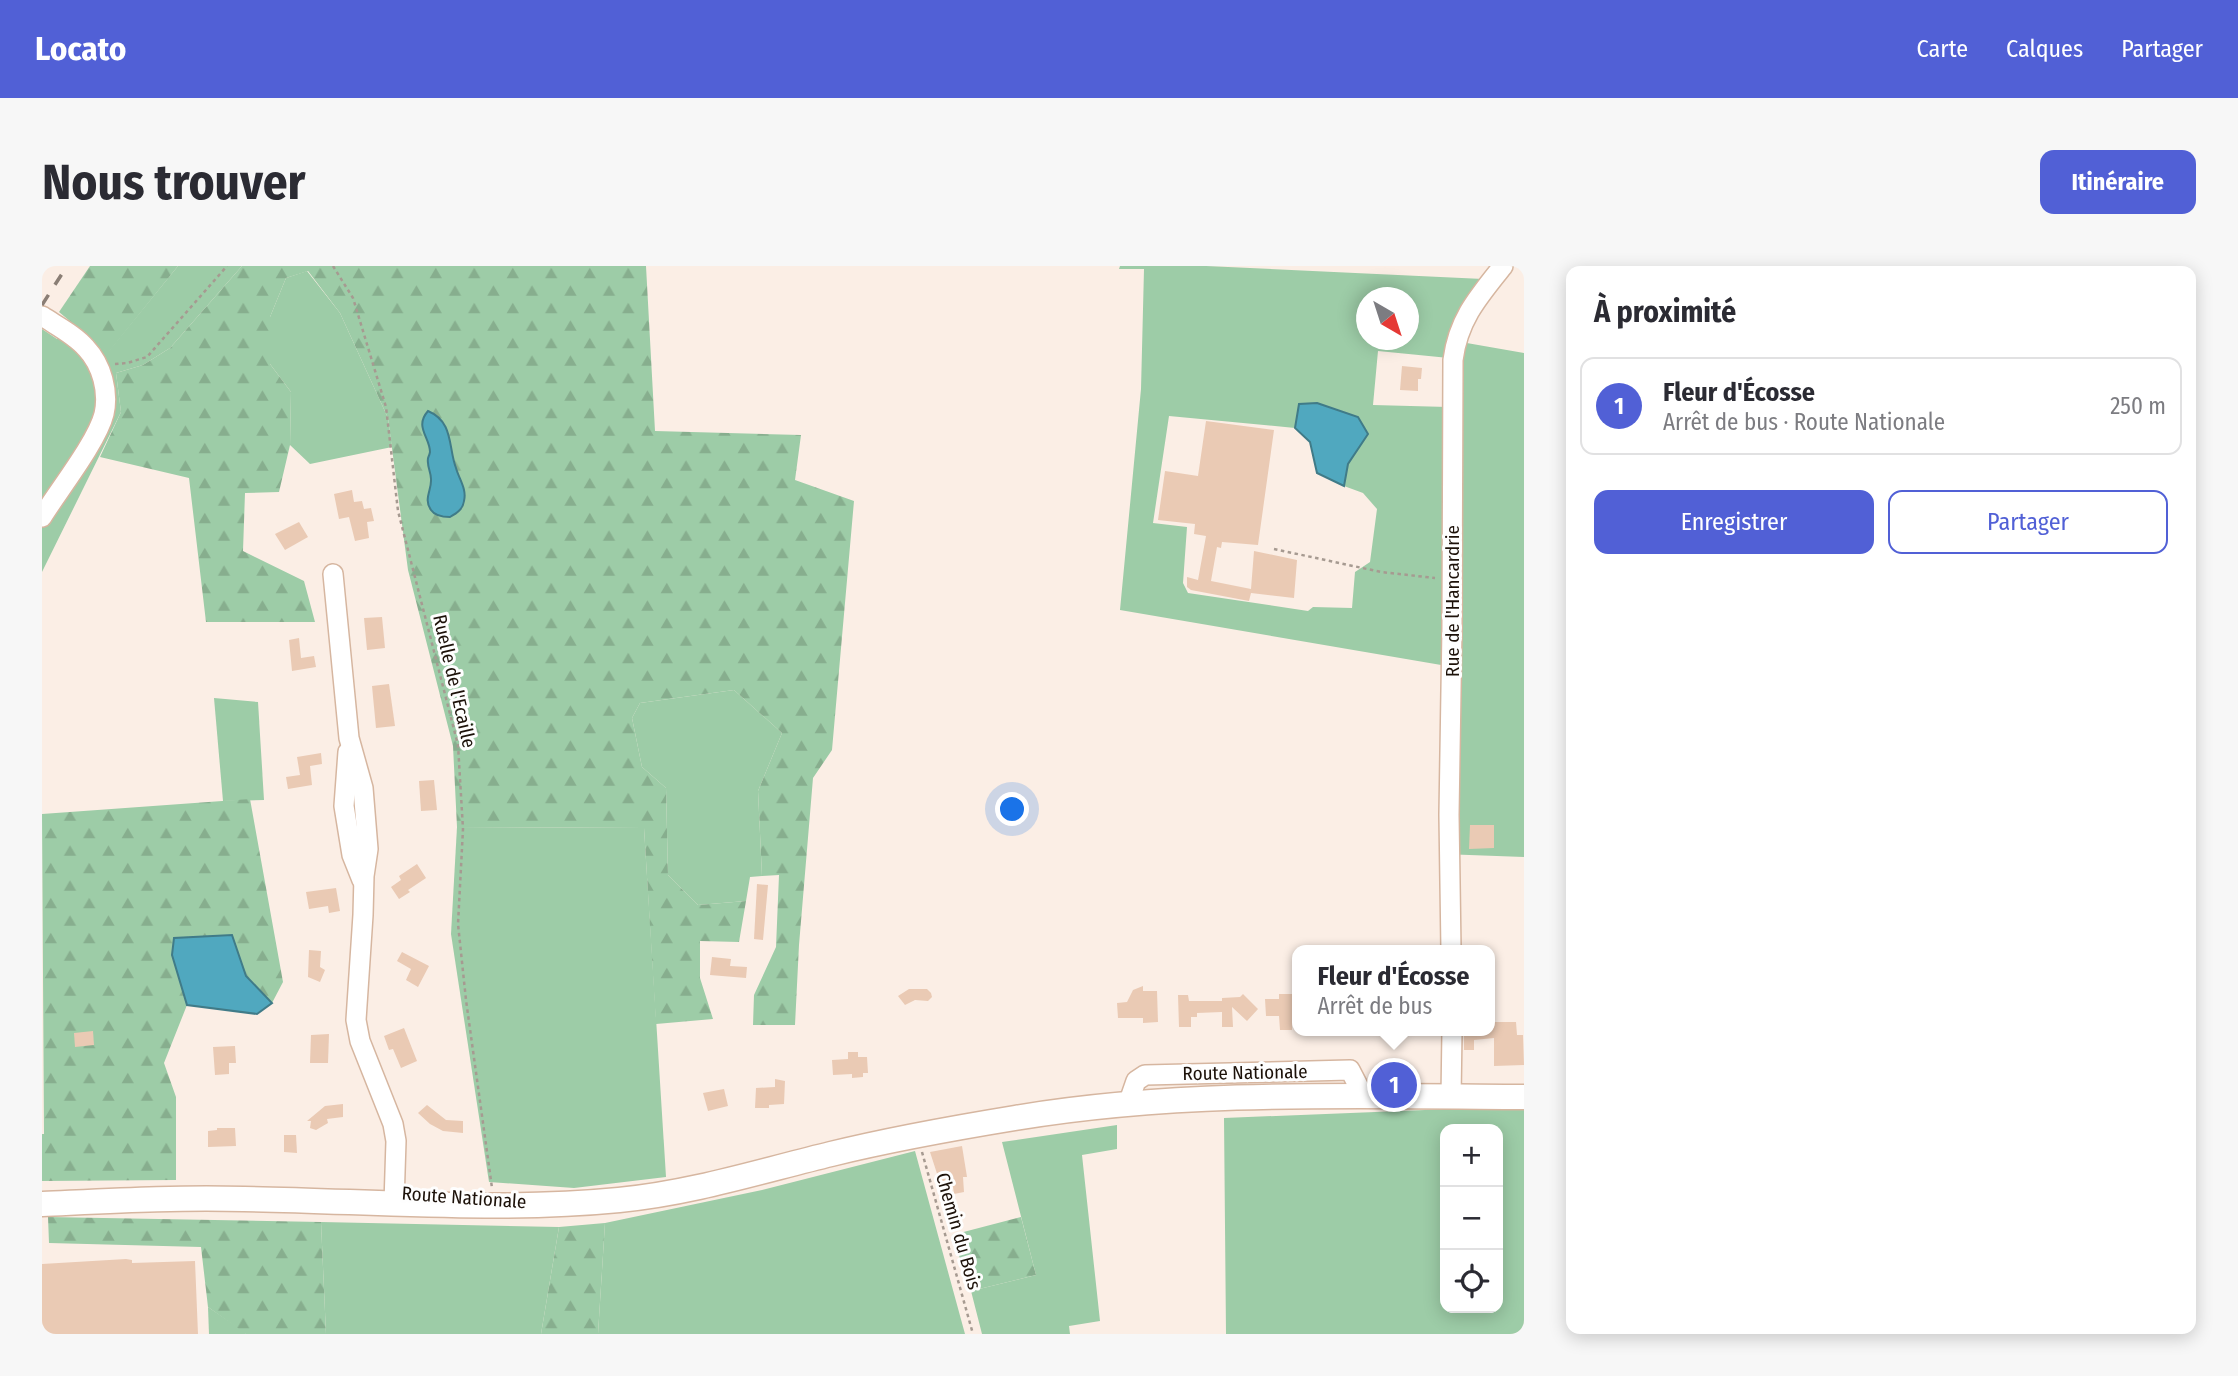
<!DOCTYPE html>
<html lang="fr">
<head>
<meta charset="utf-8">
<style>
	:root { --surface:#fff; --page:#f7f7f7; --text:#2b2b33; --muted:#7c7c81; --line:#e1e1e2; --accent:#5160d6 }
	body { margin:0; font-family:"Fira Sans Condensed",sans-serif; background:var(--page); color:var(--text) }
	.controls { position:absolute; right:21px; bottom:21px; display:grid; overflow:hidden; border-radius:14px; box-shadow:0 4px 18px #0003 }
	.controls button { width:63px; height:63px; display:grid; place-items:center; padding:0; border:0; border-bottom:2px solid var(--line); background:var(--surface); color:var(--text); font:35px sans-serif }
	.compass { position:absolute; left:1314px; top:21px; width:63px; height:63px; border-radius:50%; background:var(--surface); box-shadow:0 4px 18px #0003; rotate:141deg }
	.you { position:absolute; left:971px; top:544px; width:24px; height:24px; margin:-18px; border:5px solid #fff; border-radius:50%; background:#1a73e8; box-shadow:0 0 0 10px #1a73e833 }
	.badge { display:grid; place-items:center; width:46px; height:46px; border-radius:50%; background:var(--accent); color:#fff; font-size:23px; font-weight:700 }
	.pin { position:absolute; translate:-50% -50%; border:4px solid #fff; box-shadow:0 2px 7px #0006 }
	.popup { position:absolute; left:1250px; top:679px; width:203px; height:91px; box-sizing:border-box; display:grid; place-content:center; border-radius:14px; background:var(--surface); filter:drop-shadow(0 2px 5px #0005); font-size:23px; white-space:nowrap; color:var(--muted) }
	.popup b { font-size:26px; color:var(--text) }
	.popup::after { content:''; position:absolute; left:50%; top:100%; margin-left:-14px; border:14px solid transparent; border-top-color:var(--surface) }
	.list { margin:0; padding:0; list-style:none }
	h2 { display:flex; justify-content:space-between; align-items:center; height:91px; margin:0; padding:0 28px; font-size:30px }
	h2 small { font-size:23px; font-weight:400; color:var(--muted) }
	.list li { display:grid; grid-template-columns:46px 1fr auto; gap:21px; align-items:center; box-sizing:border-box; height:98px; margin:0 14px 14px; padding:0 14px; border:2px solid var(--line); border-radius:14px }
	.list b { display:block; font-size:26px; white-space:nowrap }
	.list p { margin:0; font-size:23px; white-space:nowrap; color:var(--muted) }
	.list em { font-size:23px; font-style:normal; color:var(--muted) }
	.actions { display:flex; gap:14px; padding:21px 28px }
	.actions a { flex:1; padding:16px 0; border:2px solid var(--accent); border-radius:14px; text-align:center; font-size:24px; color:var(--accent) }
	.actions .main { background:var(--accent); color:#fff }
	.icon { flex:none; width:38px; height:38px; fill:none; stroke:currentColor; stroke-width:2; stroke-linecap:round; stroke-linejoin:round }
	.map { position:relative; flex:none; width:1482px; height:1068px; overflow:hidden; border-radius:14px }
	header { display:flex; align-items:center; gap:42px; box-sizing:border-box; height:98px; padding:0 35px; background:var(--accent); color:#fff }
	header strong { font-size:33px }
	nav { display:flex; gap:38px; margin-inline-start:auto; font-size:24px }
	.intro { display:flex; align-items:center; justify-content:space-between; box-sizing:border-box; height:168px; padding:0 42px }
	h1 { margin:0; font-size:49px }
	.button { padding:18px 32px; border-radius:14px; background:var(--accent); color:#fff; font-size:24px; font-weight:700 }
	main { display:flex; gap:42px; padding:0 42px }
	aside { flex:1; background:var(--surface); border-radius:14px; box-shadow:0 4px 18px #0003 }
	.map>svg:first-child { display:block }
	.grass { fill:#9dcca7; fill-rule:evenodd }
	.forest { fill:url(#forest-firs) }
	.water { fill:#50a8bf; stroke:#407b88; stroke-width:2 }
	.building { fill:#eacab4 }
	.lines { fill:none; stroke-linecap:round; stroke-linejoin:round }
	.minor-casing { stroke:#d6b6a0; stroke-width:22 }
	.major-casing { stroke:#d6b6a0; stroke-width:27 }
	.path { stroke:#a69a91; stroke-width:2.5; stroke-dasharray:3.5 3.5; stroke-linecap:butt }
	.minor { stroke:#fff; stroke-width:19 }
	.major { stroke:#fff; stroke-width:24 }
	.rail { stroke:#8a7e75; stroke-width:3.5; stroke-dasharray:12 12; stroke-linecap:butt }
	.labels { text-anchor:middle; stroke-width:6; stroke-linejoin:round; paint-order:stroke }
	.street-label { font-size:19px; fill:#1c1109; stroke:#fefefe }
</style>
</head>
<body>
<header>
<strong>Locato</strong>
<nav><a>Carte</a><a>Calques</a><a>Partager</a></nav>
</header>
<div class="intro"><h1>Nous trouver</h1><a class="button">Itinéraire</a></div>
<main>
<div class="map">
<svg width="1482" height="1068" viewBox="0 0 1482 1068">
	<defs>
		<pattern id="forest-firs" width="22" height="20" patternUnits="userSpaceOnUse" patternTransform="scale(1.75)"><rect width="22" height="20" fill="#9dcca7"/><path d="M5 1l3.5 6h-7zM16 11l3.5 6h-7z" fill="#87ae8e"/></pattern>
	</defs>
	<rect width="100%" height="100%" fill="#fbeee5"/>
	<g class="grass">
		<polygon points="136,0 200,0 128,82 101,99 74,107 79,146 0,306 0,63 15,73 28,55 66,86"/>
		<path d="M1078,0H1164L1441,13L1419,76L1482,87V591L1400,588L1405,400L1078,344L1099,123L1102,3H1077ZM1324,32H1366V74H1324ZM1336,85L1417,93L1406,141L1331,139ZM1258,138L1306,198L1302,220L1321,227L1335,243L1328,296L1313,306L1310,342L1271,341L1266,345L1146,327L1141,317L1145,261L1111,257L1127,150L1253,162Z"/>
		<polygon points="265,5 298,47 346,152 350,181 268,198 248,179 249,126 228,98 228,51 244,12"/>
		<polygon points="692,424 740,467 716,525 720,610 708,611 704,635 656,639 626,609 624,522 600,501 590,452 598,437"/>
		<polygon points="172,432 216,436 222,534 181,535"/>
		<polygon points="415,561 602,562 624,911 532,922 447,916 409,668"/>
		<path d="M1482,840V1068H1184L1182,852ZM1403,863H1456V1042H1403Z"/>
		<polygon points="1075,859 1075,883 1040,889 1058,1055 1027,1060 1028,1068 940,1068 929,1025 994,1009 960,876"/>
		<polygon points="873,885 923,1068 556,1068 563,957 720,924"/>
		<polygon points="279,956 517,961 499,1068 284,1068"/>
		<polygon points="166,1041 203,1066 204,1068 167,1068"/>
	</g>
	<g class="forest">
		<polygon points="48,0 136,0 66,87 17,46"/>
		<polygon points="200,0 604,0 613,165 759,169 753,214 812,235 790,484 771,512 757,679 753,759 711,759 712,729 734,681 737,609 720,610 716,525 740,467 692,424 598,437 590,452 600,501 624,522 626,609 656,639 704,635 697,676 658,675 658,712 671,753 614,758 602,562 415,561 411,480 366,304 346,152 298,47 266,5 244,12 228,51 228,98 249,126 248,179 237,226 203,227 201,285 262,315 273,356 164,356 147,212 58,191 79,146 74,107 101,99 128,82"/>
		<polygon points="208,533 241,716 230,737 204,710 190,669 130,689 145,739 122,797 134,831 134,914 0,915 0,868 2,868 0,548"/>
		<polygon points="6,951 279,956 284,1068 204,1068 166,1041 159,981 7,977"/>
		<polygon points="979,951 994,1009 929,1025 910,969"/>
		<polygon points="563,957 556,1068 499,1068 517,961"/>
	</g>
	<g class="water">
		<polygon points="1275,137 1316,151 1326,168 1306,198 1302,220 1275,207 1268,176 1253,162 1257,138"/>
		<path d="M386,145C412,156 406,181 414,202C417,213 425,223 422,235C421,243 415,247 408,251C401,251 393,250 389,244C381,233 390,224 389,213C389,207 386,202 386,197C385,190 387,192 388,186C388,171 372,161 386,145Z"/>
		<polygon points="190,669 204,710 230,737 215,748 145,739 130,689 132,672"/>
	</g>
	<g class="building">
		<polygon points="1360,100 1380,102 1379,113 1376,113 1376,125 1358,124"/>
		<polygon points="1164,155 1232,164 1216,279 1180,276 1179,282 1175,281 1169,315 1209,323 1212,285 1255,294 1252,332 1209,327 1207,335 1149,324 1145,321 1145,311 1156,314 1164,270 1152,268 1153,258 1116,254 1123,205 1156,210"/>
		<polygon points="310,224 312,236 320,235 322,243 329,242 332,255 325,256 327,272 313,275 307,251 297,253 292,228"/>
		<polygon points="257,256 266,271 243,284 233,268"/>
		<polygon points="340,351 343,382 325,384 322,352"/>
		<polygon points="257,372 259,392 272,390 274,401 250,405 247,374"/>
		<polygon points="347,418 353,460 334,462 330,420"/>
		<polygon points="279,487 280,498 268,500 270,519 246,523 244,511 258,509 255,491"/>
		<polygon points="392,514 395,544 379,545 377,515"/>
		<polygon points="1428,559 1452,559 1452,582 1427,583"/>
		<polygon points="375,598 384,612 366,624 368,626 357,633 349,621 359,614 357,610"/>
		<polygon points="715,618 726,619 721,674 712,673"/>
		<polygon points="294,622 298,645 287,647 286,640 267,643 264,626"/>
		<polygon points="267,684 279,685 278,701 283,704 278,716 266,711"/>
		<polygon points="360,686 387,700 376,721 364,714 369,703 355,695"/>
		<polygon points="670,691 689,693 688,700 705,701 704,712 668,709"/>
		<polygon points="1101,720 1101,725 1115,725 1116,756 1101,757 1101,752 1076,752 1075,737 1085,736 1091,724"/>
		<polygon points="867,723 885,723 889,727 890,731 886,735 873,734 863,739 856,730"/>
		<polygon points="1201,728 1216,743 1205,755 1190,741 1191,761 1180,761 1180,746 1155,747 1155,751 1149,751 1149,761 1137,761 1136,729 1146,729 1147,735 1180,735 1180,732 1198,731"/>
		<polygon points="1237,728 1250,728 1250,764 1238,764 1237,750 1224,750 1223,733 1237,733"/>
		<polygon points="1452,756 1474,756 1475,769 1481,769 1482,799 1452,800 1452,772 1432,774 1432,784 1422,784 1422,765 1448,765 1448,762 1452,762"/>
		<polygon points="362,762 375,795 359,802 351,783 347,784 342,770"/>
		<polygon points="51,765 52,779 33,781 32,767"/>
		<polygon points="287,768 286,797 268,797 269,769"/>
		<polygon points="193,780 194,797 187,797 187,808 173,809 171,781"/>
		<polygon points="806,786 816,786 816,791 825,791 826,807 821,807 821,811 810,812 810,808 791,809 790,794 806,793"/>
		<polygon points="733,813 743,815 742,838 727,839 727,842 713,842 714,822 733,821"/>
		<polygon points="682,823 686,840 666,845 661,827"/>
		<polygon points="301,838 301,851 285,853 286,857 274,864 268,862 269,855 265,855 283,840"/>
		<polygon points="385,839 404,854 421,855 421,867 401,865 388,858 376,847"/>
		<polygon points="175,862 193,862 194,880 166,881 166,865 175,864"/>
		<polygon points="242,869 254,869 255,887 242,886"/>
		<polygon points="920,880 925,911 921,911 922,926 912,928 911,921 900,923 888,886"/>
		<polygon points="84,993 90,994 90,997 153,995 156,1068 0,1068 0,998"/>
	</g>
	<g class="lines">
		<g class="minor-casing">
			<g id="minor">
				<path d="M0,50C15,60 33,69 44,82C60,99 67,126 62,148C55,176 16,225 0,251"/>
				<polyline points="291,308 307,472 321,522 326,583 322,610 321,649 314,754 318,775 351,858 354,875 352,937"/>
				<polyline points="306,486 302,540 310,589 320,614"/>
				<path d="M1409,684L1407,549L1410,362L1411,94C1416,54 1436,31 1461,0"/>
				<polyline points="1409,831 1410,765"/>
				<polyline points="1086,838 1094,815 1103,809 1308,804 1322,831"/>
			</g>
		</g>
		<g class="major-casing">
			<path id="major" d="M0,938C67,935 135,931 202,933C327,935 453,946 577,934C650,927 719,905 789,888C850,873 912,862 973,852C1140,824 1314,830 1482,831"/>
		</g>
		<g class="path">
			<polyline points="291,0 311,32 344,141 356,245 416,479 421,563 416,658 424,734 450,922"/>
			<polyline points="73,98 85,97 105,91 185,0"/>
			<polyline points="1232,283 1339,306 1393,312"/>
			<polyline points="880,886 931,1068"/>
		</g>
		<use href="#minor" class="minor"/>
		<use href="#major" class="major"/>
		<polyline class="rail" points="0,39 25,0"/>
	</g>
	<g class="labels">
		<g class="street-label">
			<text transform="translate(1410 335) rotate(-90)" y="7">Rue de l'Hancardrie</text>
			<text transform="translate(413 415) rotate(77)" y="7">Ruelle de l'Ecaille</text>
			<text transform="translate(1203 806) rotate(-1)" y="7">Route Nationale</text>
			<text transform="translate(422 931) rotate(4)" y="7">Route Nationale</text>
			<text transform="translate(917 965) rotate(74)" y="7">Chemin du Bois</text>
		</g>
	</g>
</svg>
<div class="controls">
<button>+</button>
<button>−</button>
<button><svg class="icon" aria-label="locate" viewBox="0 0 24 24"><circle cx="12" cy="12" r="6"/><path d="M12 2v4M12 18v4M2 12h4M18 12h4"/></svg></button>
</div>
<svg class="compass" viewBox="-18 -18 36 36"><path d="M0-13l5 13h-10z" fill="#e53935"/><path d="M0 13l5-13h-10z" fill="#7c7c81"/></svg>
<div class="you"></div>
<div class="pin badge" style="left:1352px;top:819px">1</div>
<div class="popup"><b>Fleur d'Écosse</b>Arrêt de bus</div>
</div>
<aside>
<h2>À proximité<small></small></h2>
<ul class="list">
<li><span class="badge">1</span><div><b>Fleur d'Écosse</b><p>Arrêt de bus · Route Nationale</p></div><em>250 m</em></li>
</ul>
<div class="actions"><a class="main">Enregistrer</a><a>Partager</a></div>
</aside>
</main>
</body>
</html>
